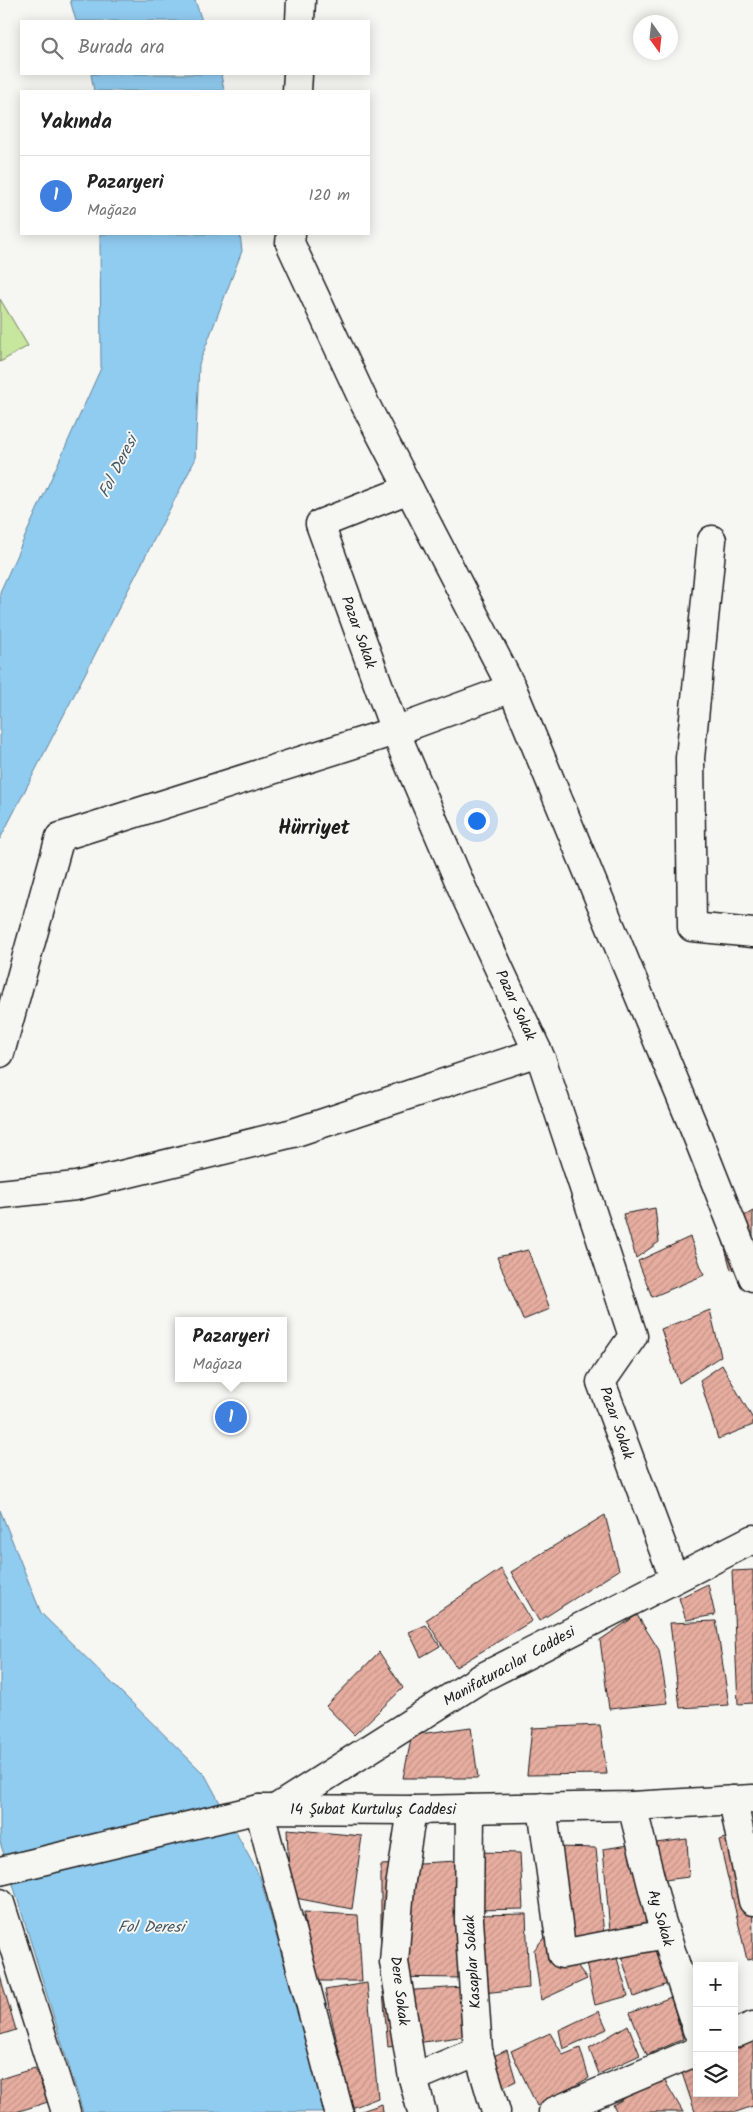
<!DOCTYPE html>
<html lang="tr">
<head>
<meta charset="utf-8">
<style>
	:root { --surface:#fff; --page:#f2f2f2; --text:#222; --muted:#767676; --line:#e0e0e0; --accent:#d1495b }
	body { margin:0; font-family:Kalam,sans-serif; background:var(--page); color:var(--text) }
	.controls { position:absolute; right:15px; bottom:15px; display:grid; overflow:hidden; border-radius:0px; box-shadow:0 2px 12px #0003 }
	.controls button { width:45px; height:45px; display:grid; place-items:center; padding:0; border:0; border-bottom:1px solid var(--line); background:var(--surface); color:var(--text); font:25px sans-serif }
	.compass { position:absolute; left:633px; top:15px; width:45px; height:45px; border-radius:50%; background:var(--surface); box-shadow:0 2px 12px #0003; rotate:165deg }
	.you { position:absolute; left:476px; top:820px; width:18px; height:18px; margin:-12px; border:4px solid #fff; border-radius:50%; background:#1a73e8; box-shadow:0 0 0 8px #1a73e833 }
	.badge { display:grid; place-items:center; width:32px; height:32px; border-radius:50%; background:var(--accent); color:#fff; font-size:16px; font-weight:700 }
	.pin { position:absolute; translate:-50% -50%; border:2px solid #fff; box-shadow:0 1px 5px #0006 }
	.popup { position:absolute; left:175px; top:1317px; width:112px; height:65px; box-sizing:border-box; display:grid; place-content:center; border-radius:0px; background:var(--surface); filter:drop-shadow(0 1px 4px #0005); font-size:16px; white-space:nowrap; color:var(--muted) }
	.popup b { font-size:19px; color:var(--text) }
	.popup::after { content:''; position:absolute; left:50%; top:100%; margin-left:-10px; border:10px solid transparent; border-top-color:var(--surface) }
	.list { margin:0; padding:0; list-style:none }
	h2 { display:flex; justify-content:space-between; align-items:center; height:65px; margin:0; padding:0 20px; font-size:21px }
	h2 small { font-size:16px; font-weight:400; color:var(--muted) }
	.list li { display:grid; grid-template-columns:32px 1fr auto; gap:15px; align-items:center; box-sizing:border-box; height:80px; padding:0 20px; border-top:1px solid var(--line) }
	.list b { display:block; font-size:19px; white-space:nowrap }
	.list p { margin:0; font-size:16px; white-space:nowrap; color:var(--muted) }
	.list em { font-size:16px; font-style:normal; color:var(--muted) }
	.icon { flex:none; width:28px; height:28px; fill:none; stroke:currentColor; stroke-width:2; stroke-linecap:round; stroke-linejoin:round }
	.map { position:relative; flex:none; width:753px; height:2112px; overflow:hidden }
	.search { position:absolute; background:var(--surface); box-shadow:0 2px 12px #0003; left:20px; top:20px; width:350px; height:55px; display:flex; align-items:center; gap:12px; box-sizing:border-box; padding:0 18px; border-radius:0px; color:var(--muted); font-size:19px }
	.panel { position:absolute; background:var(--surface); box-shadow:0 2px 12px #0003; left:20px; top:90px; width:350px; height:145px; border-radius:0px }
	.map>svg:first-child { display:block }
	.garden { fill:#c7e69e; stroke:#72815d }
	.water { fill:#90cbf0; stroke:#62859b }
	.building { fill:url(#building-hatch); stroke:#1c1c1c }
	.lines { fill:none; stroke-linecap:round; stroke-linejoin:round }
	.street-casing { stroke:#1c1c1c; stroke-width:31 }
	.secondary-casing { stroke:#1c1c1c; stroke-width:31 }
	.street { stroke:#f6f6f2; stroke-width:28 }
	.secondary { stroke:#f6f6f2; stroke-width:28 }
	.labels { text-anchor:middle; stroke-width:4; stroke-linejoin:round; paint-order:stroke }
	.street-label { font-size:15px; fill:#1c1c1c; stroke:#f6f6f2 }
	.water-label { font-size:16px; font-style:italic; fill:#455966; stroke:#f6f6f2 }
	.district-label { font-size:20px; font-weight:bold; fill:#1c1c1c; stroke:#f6f6f2 }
</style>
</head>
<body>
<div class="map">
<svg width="753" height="2112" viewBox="0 0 753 2112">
	<defs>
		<pattern id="building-hatch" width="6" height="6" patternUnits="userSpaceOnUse" patternTransform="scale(1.25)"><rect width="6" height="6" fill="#e6ada0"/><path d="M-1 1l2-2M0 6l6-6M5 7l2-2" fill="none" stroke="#c59489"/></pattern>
	</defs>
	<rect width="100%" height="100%" fill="#f6f6f2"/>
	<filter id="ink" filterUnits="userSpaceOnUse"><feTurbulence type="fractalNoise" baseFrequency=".02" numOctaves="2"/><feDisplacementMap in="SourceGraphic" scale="10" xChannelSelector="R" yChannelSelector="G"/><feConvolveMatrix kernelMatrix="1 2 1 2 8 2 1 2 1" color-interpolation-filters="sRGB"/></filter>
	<g filter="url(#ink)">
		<polygon class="garden" points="0,299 28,346 0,362"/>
		<g class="water">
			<polygon points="70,0 195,0 202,21 76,21"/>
			<polygon points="91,74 221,74 224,91 94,91"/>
			<polygon points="100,234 240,234 242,251 199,364 195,460 0,839 0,592 101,368"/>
			<polygon points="0,1510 41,1613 205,1775 260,1877 325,2112 83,2112 0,1842"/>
		</g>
		<g class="building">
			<polygon points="655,1208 659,1242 636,1258 623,1214"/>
			<polygon points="753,1211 753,1262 731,1270 720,1230"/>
			<polygon points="690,1237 704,1275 652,1297 638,1261"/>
			<polygon points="528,1250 550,1309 523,1320 497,1257"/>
			<polygon points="710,1310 721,1356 679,1383 661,1329"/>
			<polygon points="722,1365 753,1419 753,1425 718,1439 700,1380"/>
			<polygon points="605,1515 619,1570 539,1621 511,1572"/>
			<polygon points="501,1569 532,1621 456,1667 426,1620"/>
			<polygon points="753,1570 753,1703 738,1704 732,1571"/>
			<polygon points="708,1584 715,1615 686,1620 679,1598"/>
			<polygon points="637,1615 659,1650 668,1703 609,1709 600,1640"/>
			<polygon points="716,1621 729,1705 680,1708 670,1623"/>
			<polygon points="426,1625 440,1646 421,1657 409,1632"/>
			<polygon points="379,1652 403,1688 354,1735 326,1706"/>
			<polygon points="600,1725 607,1774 527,1775 532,1728"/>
			<polygon points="471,1727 478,1778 403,1778 412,1735"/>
			<polygon points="287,1829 362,1836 352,1909 290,1897"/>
			<polygon points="752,1830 753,1959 747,1960 719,1840"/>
			<polygon points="687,1839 689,1877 656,1881 648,1844"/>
			<polygon points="629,1845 650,1922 610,1932 603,1849"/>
			<polygon points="558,1847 596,1848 604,1936 569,1940"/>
			<polygon points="478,1852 520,1853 523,1909 475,1910"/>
			<polygon points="458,1861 465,1978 381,1977 381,1865"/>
			<polygon points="304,1912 358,1915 362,1981 311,1981"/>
			<polygon points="526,1914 529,1988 483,1993 477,1915"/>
			<polygon points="551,1929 587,1979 541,2000 534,1950"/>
			<polygon points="659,1945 670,1983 634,1997 621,1955"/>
			<polygon points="616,1955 628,1996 595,2005 586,1963"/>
			<polygon points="0,1976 16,2030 0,2035"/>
			<polygon points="367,1983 378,2098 352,2108 325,1990"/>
			<polygon points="464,1987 466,2036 388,2047 383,1992"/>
			<polygon points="671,1997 683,2039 647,2055 630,2013"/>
			<polygon points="599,2011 607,2029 563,2049 559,2030"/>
			<polygon points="628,2025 640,2055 599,2074 589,2048"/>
			<polygon points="550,2033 563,2055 580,2048 589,2078 537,2106 511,2051"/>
			<polygon points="753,2041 753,2106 736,2112 695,2112 680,2067 697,2061 697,2093 734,2093 734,2048"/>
			<polygon points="507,2050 516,2081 497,2090 487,2059"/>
			<polygon points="35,2068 48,2102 16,2112 0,2112 0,2079"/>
			<polygon points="662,2076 683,2112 617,2112 613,2105"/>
			<polygon points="382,2104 383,2112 359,2112"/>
		</g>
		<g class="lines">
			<g class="street-casing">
				<g id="street">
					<polyline points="300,21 301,0"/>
					<polyline points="297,91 298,74"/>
					<polyline points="291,234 290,243 365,404 512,688 698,1138 753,1277"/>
					<polyline points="409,489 320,524 395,731 465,895 542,1061 633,1336 601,1382 674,1578"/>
					<polyline points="712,540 690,758 692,927 753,933"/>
					<polyline points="0,1053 60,837 395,731 512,688"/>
					<polyline points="0,1194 76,1186 293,1133 538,1052"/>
					<polyline points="733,1800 753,1901"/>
					<polyline points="632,1806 660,1917 697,2030"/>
					<polyline points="542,1807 562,1954 665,1934"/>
					<polyline points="259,1809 339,2112"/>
					<polyline points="275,1809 483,1677 753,1539"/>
					<polyline points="470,1809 469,1920 478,2051 496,2112"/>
					<polyline points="412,1810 400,1887 394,1962 413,2078 422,2112"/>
					<polyline points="0,1903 66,2112"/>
					<polyline points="734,2034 753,2026"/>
					<polyline points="413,2078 478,2051"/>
					<polyline points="553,2112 697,2051"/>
				</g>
			</g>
			<g class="secondary-casing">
				<polyline id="secondary" points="0,1871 259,1809 412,1810 632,1806 753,1799"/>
			</g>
			<use href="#street" class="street"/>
			<use href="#secondary" class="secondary"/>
		</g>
	</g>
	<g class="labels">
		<g class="street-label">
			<text transform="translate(359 632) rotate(70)" y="5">Pazar Sokak</text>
			<text transform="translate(516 1005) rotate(65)" y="5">Pazar Sokak</text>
			<text transform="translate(617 1423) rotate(71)" y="5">Pazar Sokak</text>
			<text transform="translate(509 1666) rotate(-29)" y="5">Manifaturacılar Caddesi</text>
			<text x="373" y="1814">14 Şubat Kurtuluş Caddesi</text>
			<text transform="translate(661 1918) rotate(74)" y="5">Ay Sokak</text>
			<text transform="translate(472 1962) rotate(-94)" y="5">Kasaplar Sokak</text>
			<text transform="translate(400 1991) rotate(83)" y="5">Dere Sokak</text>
		</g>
		<g class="water-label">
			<text transform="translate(117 466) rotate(-63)" y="6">Fol Deresi</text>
			<text x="151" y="1932">Fol Deresi</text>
		</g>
		<g class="district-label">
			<text x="314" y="834">Hürriyet</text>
		</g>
	</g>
</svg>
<div class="controls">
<button>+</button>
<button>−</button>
<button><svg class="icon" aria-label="layers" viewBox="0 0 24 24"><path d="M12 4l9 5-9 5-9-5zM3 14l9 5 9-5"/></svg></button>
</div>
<svg class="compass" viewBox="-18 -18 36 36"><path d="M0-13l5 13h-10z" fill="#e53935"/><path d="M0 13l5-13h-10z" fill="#767676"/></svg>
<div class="you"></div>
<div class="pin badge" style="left:231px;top:1417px;background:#3f7fe0">1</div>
<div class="popup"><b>Pazaryeri</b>Mağaza</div>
<div class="search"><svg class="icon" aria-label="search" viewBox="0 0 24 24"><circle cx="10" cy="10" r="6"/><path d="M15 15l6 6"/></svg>Burada ara</div>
<section class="panel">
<h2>Yakında<small></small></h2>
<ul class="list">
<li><span class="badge" style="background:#3f7fe0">1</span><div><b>Pazaryeri</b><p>Mağaza</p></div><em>120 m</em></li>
</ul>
</section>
</div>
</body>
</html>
